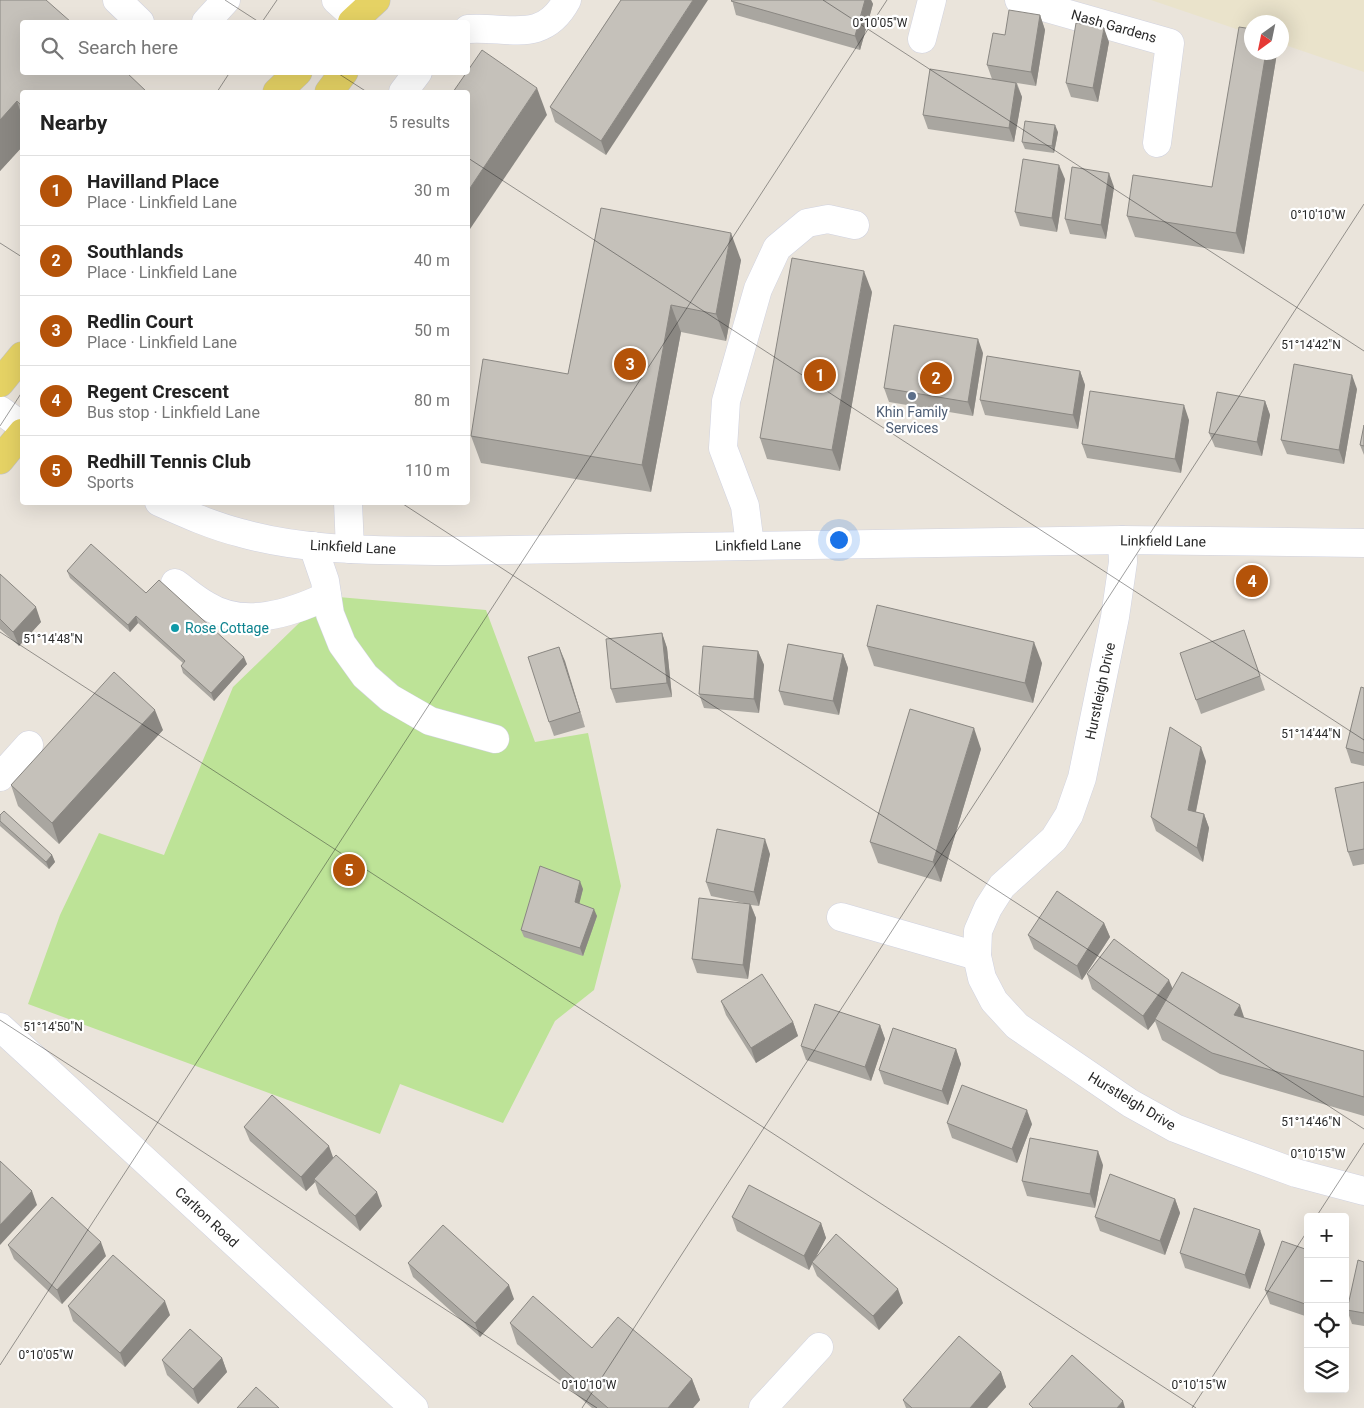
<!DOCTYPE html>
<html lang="en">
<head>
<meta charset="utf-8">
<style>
	:root { --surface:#fff; --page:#f2f2f2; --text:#222; --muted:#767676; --line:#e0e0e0; --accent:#b45309 }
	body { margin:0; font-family:Roboto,sans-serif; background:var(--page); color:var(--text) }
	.controls { position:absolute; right:15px; bottom:15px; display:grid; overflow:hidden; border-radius:5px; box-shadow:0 5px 20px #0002 }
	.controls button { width:45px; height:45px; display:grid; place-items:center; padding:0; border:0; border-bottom:1px solid var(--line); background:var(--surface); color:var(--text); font:25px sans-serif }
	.compass { position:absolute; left:1244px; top:15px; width:45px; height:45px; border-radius:50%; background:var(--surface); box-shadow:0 5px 20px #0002; rotate:213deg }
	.you { position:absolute; left:838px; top:539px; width:18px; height:18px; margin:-12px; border:4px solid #fff; border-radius:50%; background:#1a73e8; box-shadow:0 0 0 8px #1a73e833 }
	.badge { display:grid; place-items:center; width:32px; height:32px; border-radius:50%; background:var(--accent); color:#fff; font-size:16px; font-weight:700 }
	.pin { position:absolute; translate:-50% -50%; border:2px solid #fff; box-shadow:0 1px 5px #0006 }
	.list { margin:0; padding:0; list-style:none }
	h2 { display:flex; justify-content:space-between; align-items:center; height:65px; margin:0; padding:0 20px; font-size:21px }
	h2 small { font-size:16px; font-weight:400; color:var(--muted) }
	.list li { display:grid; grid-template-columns:32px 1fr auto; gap:15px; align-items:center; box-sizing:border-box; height:70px; padding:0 20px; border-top:1px solid var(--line) }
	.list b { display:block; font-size:19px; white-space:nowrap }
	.list p { margin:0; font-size:16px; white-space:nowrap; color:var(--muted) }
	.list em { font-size:16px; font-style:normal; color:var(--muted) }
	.icon { flex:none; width:28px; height:28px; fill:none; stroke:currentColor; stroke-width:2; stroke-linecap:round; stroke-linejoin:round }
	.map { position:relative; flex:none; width:1364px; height:1408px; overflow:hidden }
	.search { position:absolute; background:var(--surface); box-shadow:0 5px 20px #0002; left:20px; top:20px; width:450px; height:55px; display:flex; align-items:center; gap:12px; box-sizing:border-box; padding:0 18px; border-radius:5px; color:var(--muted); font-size:19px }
	.panel { position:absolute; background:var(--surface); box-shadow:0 5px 20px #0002; left:20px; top:90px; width:450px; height:415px; border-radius:5px }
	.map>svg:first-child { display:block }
	.education { fill:#eae3cb }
	.pitch { fill:#bde397 }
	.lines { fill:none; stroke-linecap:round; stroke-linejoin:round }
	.minor-casing { stroke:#d0d2e0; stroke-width:29 }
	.major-casing { stroke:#c3c3c3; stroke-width:29 }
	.minor { stroke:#fff; stroke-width:28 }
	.major { stroke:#e5d264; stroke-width:28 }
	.wall { fill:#a9a6a0 }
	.shaded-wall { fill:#8a8782 }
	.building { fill:#c5c1ba; stroke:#8a8782 }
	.ticks { fill:none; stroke:#282828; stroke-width:1; stroke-opacity:0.45 }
	.service-dot { fill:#5c6f8a; stroke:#fff; stroke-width:2 }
	.culture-dot { fill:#0f9aa8; stroke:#fff; stroke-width:2 }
	.labels { text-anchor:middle; stroke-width:4.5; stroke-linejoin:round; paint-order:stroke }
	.street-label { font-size:14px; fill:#282828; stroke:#fff }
	.service-label { font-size:14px; fill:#4e5e75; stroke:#fff }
	.culture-label { font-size:14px; fill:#0d838f; stroke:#fff; text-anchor:start }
	.ticks-label { font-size:12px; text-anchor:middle; fill:#282828; stroke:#fff; stroke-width:4.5; stroke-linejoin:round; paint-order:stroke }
</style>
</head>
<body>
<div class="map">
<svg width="1364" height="1408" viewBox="0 0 1364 1408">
	<rect width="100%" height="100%" fill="#eae4db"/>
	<polygon class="education" points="1151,0 1364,0 1364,72 1282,44 1282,22 1252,22 1251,34"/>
	<polygon class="pitch" points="327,596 486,610 535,742 588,733 621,886 594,990 555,1021 503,1123 400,1084 380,1134 28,1004 60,915 99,833 164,855 233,687"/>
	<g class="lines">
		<g class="minor-casing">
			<g id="minor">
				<polyline points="117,0 140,22"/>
				<polyline points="336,0 356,18"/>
				<polyline points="1019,0 1170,43 1157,143"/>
				<polyline points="206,22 226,0"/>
				<path d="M468,29C508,26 543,45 567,0"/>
				<polyline points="922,39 932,0"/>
				<polyline points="403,92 418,72"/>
				<polyline points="0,410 22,426"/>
				<path d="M159,502C186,514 213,526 241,533C308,552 378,550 447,551L1122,540L1364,543"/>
				<polyline points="348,502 350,549"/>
				<polyline points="1122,540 1123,562 1115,617 1082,778 1069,815 1054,839 1002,886 988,908 978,931 977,956 982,978 994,1001 1017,1026 1130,1103 1175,1128 1222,1146 1296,1173 1364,1191"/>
				<polyline points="750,545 745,506 723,448 726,401 758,289 777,248 807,223 828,219 855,225"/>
				<polyline points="313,546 325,581 330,614 342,644 365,676 390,698 430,721 495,739"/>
				<path d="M175,583C185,590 195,599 206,605C244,629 291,613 327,596"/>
				<polyline points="0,777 29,745"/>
				<polyline points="841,917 977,956"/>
				<polyline points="0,1027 414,1408"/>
				<polyline points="763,1408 819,1347"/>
			</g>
		</g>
		<g class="major-casing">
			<g id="major">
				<polyline points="352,22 376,0"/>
				<polyline points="277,92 298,72"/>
				<polyline points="329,92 344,72"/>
				<polyline points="0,383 22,356"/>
				<polyline points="0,460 22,433"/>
			</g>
		</g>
		<use href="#minor" class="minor"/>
		<use href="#major" class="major"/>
	</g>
	<g class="wall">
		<polygon points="0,0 22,92 22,147 0,171"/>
		<polygon points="621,0 606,155 555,122 550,107"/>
		<polygon points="732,0 871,0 873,4 860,50 736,15"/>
		<polygon points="1040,15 1045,30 1036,86 1017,83 1022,97 1014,142 928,129 923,115 992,79 987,65 1005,35"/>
		<polygon points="1109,42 1098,102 1071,97 1066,83"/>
		<polygon points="1252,52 1277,53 1244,254 1135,237 1127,216 1212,187"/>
		<polygon points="1058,132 1054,153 1025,149 1022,142"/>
		<polygon points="1065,179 1057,232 1020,226 1015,212"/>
		<polygon points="1114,187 1106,239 1070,234 1065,219"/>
		<polygon points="601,208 741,260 726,341 681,332 651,492 481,463 471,436 568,374"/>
		<polygon points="872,292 840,471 767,459 760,438"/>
		<polygon points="983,353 973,416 889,402 884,388"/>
		<polygon points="1080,371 1085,385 1078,429 985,415 980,400"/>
		<polygon points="1357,389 1344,464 1287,454 1281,440"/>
		<polygon points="1265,401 1270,415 1262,456 1215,447 1209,433"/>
		<polygon points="1189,420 1181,473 1087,458 1082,444"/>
		<polygon points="1364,425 1364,455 1360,445"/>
		<polygon points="67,571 146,593 247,664 214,701 183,673 181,666 183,663 138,623 130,632 70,578"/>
		<polygon points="0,574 41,622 19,646 0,629"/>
		<polygon points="1244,630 1265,690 1201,714 1196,700"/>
		<polygon points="662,633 667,648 672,697 616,703 611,689"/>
		<polygon points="867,646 1042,663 1033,703 874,666"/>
		<polygon points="559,647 585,727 554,736 549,722"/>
		<polygon points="758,651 764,665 759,713 704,708 699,694"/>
		<polygon points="843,654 848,668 839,715 784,705 779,691"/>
		<polygon points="1364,688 1364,766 1351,763 1346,748"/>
		<polygon points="163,730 59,844 18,806 11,785"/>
		<polygon points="981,749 941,882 878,863 870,842"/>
		<polygon points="1206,761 1196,812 1204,814 1209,828 1203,862 1156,831 1151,817"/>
		<polygon points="1364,782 1364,864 1353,866 1348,852"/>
		<polygon points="0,815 52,855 55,862 49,869 0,826"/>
		<polygon points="770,854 759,906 751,905 756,918 748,979 697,973 692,959 744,903 711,896 706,882"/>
		<polygon points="583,889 579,903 597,916 583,956 524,937 521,930"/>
		<polygon points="1104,923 1110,937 1082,980 1034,949 1028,935"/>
		<polygon points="1087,974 1172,988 1244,1018 1364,1051 1364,1116 1220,1074 1162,1040 1155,1021 1148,1030 1092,989"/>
		<polygon points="721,1001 793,1022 798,1036 756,1063 726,1015"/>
		<polygon points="880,1025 885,1039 871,1081 806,1060 801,1046"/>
		<polygon points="956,1049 961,1064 948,1105 884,1084 879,1070"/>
		<polygon points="947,1123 1032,1124 1017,1163 952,1138"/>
		<polygon points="244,1127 333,1158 382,1206 360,1231 319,1194 315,1182 306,1191 250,1141"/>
		<polygon points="1103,1165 1095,1208 1027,1196 1022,1181"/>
		<polygon points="1175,1199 1180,1213 1165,1255 1100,1231 1095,1217"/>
		<polygon points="732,1217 821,1223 826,1238 815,1258 903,1303 879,1330 817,1276 812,1264 809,1270 737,1231"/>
		<polygon points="1265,1244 1250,1289 1185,1268 1180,1253"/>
		<polygon points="8,1245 106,1256 62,1304 14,1259"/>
		<polygon points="1308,1250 1308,1317 1270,1304 1265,1290"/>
		<polygon points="1364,1262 1364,1326 1352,1324 1347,1310"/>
		<polygon points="408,1263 514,1299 480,1337 413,1277"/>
		<polygon points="68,1306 170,1315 125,1367 73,1321"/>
		<polygon points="510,1323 692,1379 700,1400 693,1408 592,1408 517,1344"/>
		<polygon points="222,1358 227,1372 198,1404 167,1375 162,1360"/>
		<polygon points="1001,1372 1006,1387 987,1408 906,1408 903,1400"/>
	</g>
	<g class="shaded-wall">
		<polygon points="693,0 708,0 606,155 601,141"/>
		<polygon points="865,0 871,0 873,4 860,50 855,36"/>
		<polygon points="1040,15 1045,30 1036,86 1031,72"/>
		<polygon points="1104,28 1109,42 1098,102 1093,88"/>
		<polygon points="1266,52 1277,53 1244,254 1236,233"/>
		<polygon points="1016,83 1022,97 1014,142 1009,128"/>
		<polygon points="537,88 547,115 468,232 468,191"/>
		<polygon points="17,101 22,116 22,147 0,171 0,120"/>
		<polygon points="1055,125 1058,132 1054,153 1052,146"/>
		<polygon points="1059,165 1065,179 1057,232 1052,218"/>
		<polygon points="1109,173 1114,187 1106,239 1101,225"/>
		<polygon points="731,233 741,260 726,341 716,314"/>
		<polygon points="864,271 872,292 840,471 832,450"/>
		<polygon points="671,305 681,332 651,492 642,465"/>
		<polygon points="978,339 983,353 973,416 968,402"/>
		<polygon points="1080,371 1085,385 1078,429 1073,415"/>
		<polygon points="1352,375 1357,389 1344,464 1339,450"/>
		<polygon points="1265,401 1270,415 1262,456 1257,442"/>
		<polygon points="1184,405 1189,420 1181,473 1175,459"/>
		<polygon points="36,607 41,622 19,646 13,632"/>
		<polygon points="136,616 138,623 130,632 128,625"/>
		<polygon points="662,633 667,648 672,697 667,683"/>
		<polygon points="1034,642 1042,663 1033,703 1025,683"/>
		<polygon points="559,647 565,661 585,727 580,712"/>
		<polygon points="758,651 764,665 759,713 754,699"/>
		<polygon points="843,654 848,668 839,715 833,701"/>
		<polygon points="244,657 247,664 214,701 211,693"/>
		<polygon points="155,710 163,730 59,844 52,823"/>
		<polygon points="974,728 981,749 941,882 933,862"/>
		<polygon points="1201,747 1206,761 1193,825 1188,810"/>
		<polygon points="1204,814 1209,828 1203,862 1197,848"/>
		<polygon points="765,839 770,854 759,906 754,892"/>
		<polygon points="52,855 55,862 49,869 46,862"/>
		<polygon points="580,881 583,889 578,909 575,902"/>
		<polygon points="750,904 756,918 748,979 743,965"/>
		<polygon points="594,909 597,916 583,956 580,948"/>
		<polygon points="1104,923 1110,937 1082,980 1077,966"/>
		<polygon points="1169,980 1175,994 1155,1019 1155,1021 1148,1030 1143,1016"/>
		<polygon points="1240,1005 1247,1026 1234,1015"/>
		<polygon points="793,1022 798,1036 756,1063 751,1048"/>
		<polygon points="880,1025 885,1039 871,1081 865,1067"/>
		<polygon points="956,1049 961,1064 948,1105 942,1091"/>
		<polygon points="1027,1110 1032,1124 1017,1163 1012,1149"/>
		<polygon points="329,1146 334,1160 314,1179 315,1182 306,1191 301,1177"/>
		<polygon points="1098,1151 1103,1165 1095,1208 1090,1194"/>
		<polygon points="32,1191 37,1205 0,1245 0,1225"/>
		<polygon points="377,1192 382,1206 360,1231 355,1216"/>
		<polygon points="1175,1199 1180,1213 1165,1255 1160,1241"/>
		<polygon points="821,1223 826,1238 813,1263 812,1262 812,1264 809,1270 804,1256"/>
		<polygon points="1260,1230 1265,1244 1250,1289 1245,1275"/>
		<polygon points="101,1242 106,1256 62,1304 57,1290"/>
		<polygon points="509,1285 514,1299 480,1337 475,1323"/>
		<polygon points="898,1289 903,1303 879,1330 873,1316"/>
		<polygon points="165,1301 170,1315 125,1367 120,1353"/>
		<polygon points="222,1358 227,1372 198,1404 193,1389"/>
		<polygon points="1001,1372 1006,1387 987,1408 970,1408"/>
		<polygon points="692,1379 700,1400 693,1408 668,1408"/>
		<polygon points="1123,1401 1125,1408 1117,1408"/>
	</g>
	<g class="building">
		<polygon points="0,0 46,0 71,22 22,22 22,72 126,72 147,92 22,92 22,106 17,101 0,120"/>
		<polygon points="621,0 693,0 601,141 550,107"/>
		<polygon points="732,0 865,0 855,36 731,1"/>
		<polygon points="1009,10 1040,15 1031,72 987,65 993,33 1005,35"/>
		<polygon points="1076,23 1104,28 1093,88 1066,83"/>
		<polygon points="1239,27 1252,29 1252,52 1266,52 1236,233 1127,216 1133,175 1212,187"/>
		<polygon points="482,50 537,88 468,191 468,92 453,92"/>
		<polygon points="930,69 1016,83 1009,128 923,115"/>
		<polygon points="1025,121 1055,125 1052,146 1022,142"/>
		<polygon points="1023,159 1059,165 1052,218 1015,212"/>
		<polygon points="1072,167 1109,173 1101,225 1065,219"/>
		<polygon points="601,208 731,233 716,314 671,305 642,465 471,436 483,359 568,374"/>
		<polygon points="792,258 864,271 832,450 760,438"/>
		<polygon points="894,325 978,339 968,402 884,388"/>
		<polygon points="987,356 1080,371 1073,415 980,400"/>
		<polygon points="1294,364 1352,375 1339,450 1281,440"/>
		<polygon points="1090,391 1184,405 1175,459 1082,444"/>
		<polygon points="1217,392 1265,401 1257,442 1209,433"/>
		<polygon points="1364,425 1364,446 1360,445"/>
		<polygon points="91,544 146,593 159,580 244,657 211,693 181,666 185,661 136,616 128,625 67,571"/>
		<polygon points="0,574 36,607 13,632 0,619"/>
		<polygon points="877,605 1034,642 1025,683 867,646"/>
		<polygon points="1244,630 1260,676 1196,700 1180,653"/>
		<polygon points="662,633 667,683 611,689 606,639"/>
		<polygon points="788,644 843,654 833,701 779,691"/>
		<polygon points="703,646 758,651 754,699 699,694"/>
		<polygon points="559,647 580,712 549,722 528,657"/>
		<polygon points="114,672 155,710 52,823 11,785"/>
		<polygon points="1361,687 1364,688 1364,753 1346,748"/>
		<polygon points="910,709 974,728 933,862 870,842"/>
		<polygon points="1170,727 1201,747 1188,810 1204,814 1197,848 1151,817"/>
		<polygon points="1364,782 1364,849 1348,852 1335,788"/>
		<polygon points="4,811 52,855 46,862 0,821 0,815"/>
		<polygon points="717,829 765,839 754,892 706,882"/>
		<polygon points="540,866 580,881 575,902 594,909 580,948 521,930"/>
		<polygon points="1057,891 1104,923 1077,966 1028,935"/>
		<polygon points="699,898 750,904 743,965 692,959"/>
		<polygon points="1114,939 1169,980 1143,1016 1087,974"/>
		<polygon points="1182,972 1240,1005 1234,1015 1364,1051 1364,1097 1212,1053 1155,1019"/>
		<polygon points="762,974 793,1022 751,1048 721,1001"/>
		<polygon points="815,1004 880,1025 865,1067 801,1046"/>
		<polygon points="893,1028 956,1049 942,1091 879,1070"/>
		<polygon points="962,1085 1027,1110 1012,1149 947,1123"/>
		<polygon points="272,1095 329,1146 301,1177 244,1127"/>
		<polygon points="1030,1138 1098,1151 1090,1194 1022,1181"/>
		<polygon points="336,1155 377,1192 355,1216 314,1179"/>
		<polygon points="0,1161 32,1191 0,1225"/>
		<polygon points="1110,1174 1175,1199 1160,1241 1095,1217"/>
		<polygon points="749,1185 821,1223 804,1256 732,1217"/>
		<polygon points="52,1197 101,1242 57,1290 8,1245"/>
		<polygon points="1194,1208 1260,1230 1245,1275 1180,1253"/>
		<polygon points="443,1225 509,1285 475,1323 408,1263"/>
		<polygon points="836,1234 898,1289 873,1316 812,1262"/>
		<polygon points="1282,1241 1308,1250 1308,1305 1265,1290"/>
		<polygon points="113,1255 165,1301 120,1353 68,1306"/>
		<polygon points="1358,1260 1364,1262 1364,1313 1347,1310"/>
		<polygon points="533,1296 592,1348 618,1317 692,1379 668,1408 608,1408 510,1323"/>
		<polygon points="190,1329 222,1358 193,1389 162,1360"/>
		<polygon points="959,1336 1001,1372 970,1408 912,1408 903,1400"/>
		<polygon points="1072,1355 1123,1401 1117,1408 1033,1408 1029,1404"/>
		<polygon points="256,1387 279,1408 237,1408"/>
	</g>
	<path class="ticks" d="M225,0L259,22M823,0L1364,351M262,22L277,0M336,72L367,92M217,92L230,72M468,158L1364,740M0,243L22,257M0,426L22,392M400,502L1364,1129M0,632L1196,1408M0,1020L597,1408M1316,1217L1364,1143M0,1365L887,0M582,1408L1364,204M1192,1408L1308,1230"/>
	<circle class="service-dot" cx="912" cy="396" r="5"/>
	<circle class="culture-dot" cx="175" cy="628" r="5"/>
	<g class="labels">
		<g class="street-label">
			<text transform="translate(1114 26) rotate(16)" y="5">Nash Gardens</text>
			<text transform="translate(1163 541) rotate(1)" y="5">Linkfield Lane</text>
			<text transform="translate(758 545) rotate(-1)" y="5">Linkfield Lane</text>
			<text transform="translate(353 547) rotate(3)" y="5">Linkfield Lane</text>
			<text transform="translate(1100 691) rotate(-78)" y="5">Hurstleigh Drive</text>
			<text transform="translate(1132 1101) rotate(31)" y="5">Hurstleigh Drive</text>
			<text transform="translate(207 1217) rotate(43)" y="5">Carlton Road</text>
		</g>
		<g class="service-label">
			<text x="912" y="417">Khin Family<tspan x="912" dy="16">Services</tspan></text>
		</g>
		<g class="culture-label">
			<text x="185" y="633">Rose Cottage</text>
		</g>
	</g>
	<g class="ticks-label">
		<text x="880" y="27">0°10'05"W</text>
		<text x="1318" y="219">0°10'10"W</text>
		<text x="1311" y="349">51°14'42"N</text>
		<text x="53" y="643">51°14'48"N</text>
		<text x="1311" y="738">51°14'44"N</text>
		<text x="53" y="1031">51°14'50"N</text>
		<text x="1311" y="1126">51°14'46"N</text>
		<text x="1318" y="1158">0°10'15"W</text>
		<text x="46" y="1359">0°10'05"W</text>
		<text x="589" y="1389">0°10'10"W</text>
		<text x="1199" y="1389">0°10'15"W</text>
	</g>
</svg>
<div class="controls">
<button>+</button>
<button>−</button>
<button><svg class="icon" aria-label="locate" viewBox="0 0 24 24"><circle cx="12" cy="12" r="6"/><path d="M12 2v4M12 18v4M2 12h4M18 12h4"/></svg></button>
<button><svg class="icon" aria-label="layers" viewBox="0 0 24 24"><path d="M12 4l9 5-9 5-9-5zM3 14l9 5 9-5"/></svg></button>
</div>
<svg class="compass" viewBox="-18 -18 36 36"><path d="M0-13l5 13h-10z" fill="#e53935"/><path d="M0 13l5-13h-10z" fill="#767676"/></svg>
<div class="you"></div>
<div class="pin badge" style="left:820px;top:375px">1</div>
<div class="pin badge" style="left:936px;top:378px">2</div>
<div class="pin badge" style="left:630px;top:364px">3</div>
<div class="pin badge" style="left:1252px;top:581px">4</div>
<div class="pin badge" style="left:349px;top:870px">5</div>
<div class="search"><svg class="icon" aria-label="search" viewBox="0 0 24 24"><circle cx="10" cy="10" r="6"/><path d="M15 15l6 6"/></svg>Search here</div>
<section class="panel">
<h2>Nearby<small>5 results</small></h2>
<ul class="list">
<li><span class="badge">1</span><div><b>Havilland Place</b><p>Place · Linkfield Lane</p></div><em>30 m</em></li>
<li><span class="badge">2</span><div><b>Southlands</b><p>Place · Linkfield Lane</p></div><em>40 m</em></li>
<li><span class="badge">3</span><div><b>Redlin Court</b><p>Place · Linkfield Lane</p></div><em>50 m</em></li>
<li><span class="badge">4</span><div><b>Regent Crescent</b><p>Bus stop · Linkfield Lane</p></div><em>80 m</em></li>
<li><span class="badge">5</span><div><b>Redhill Tennis Club</b><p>Sports</p></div><em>110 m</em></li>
</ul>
</section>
</div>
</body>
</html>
